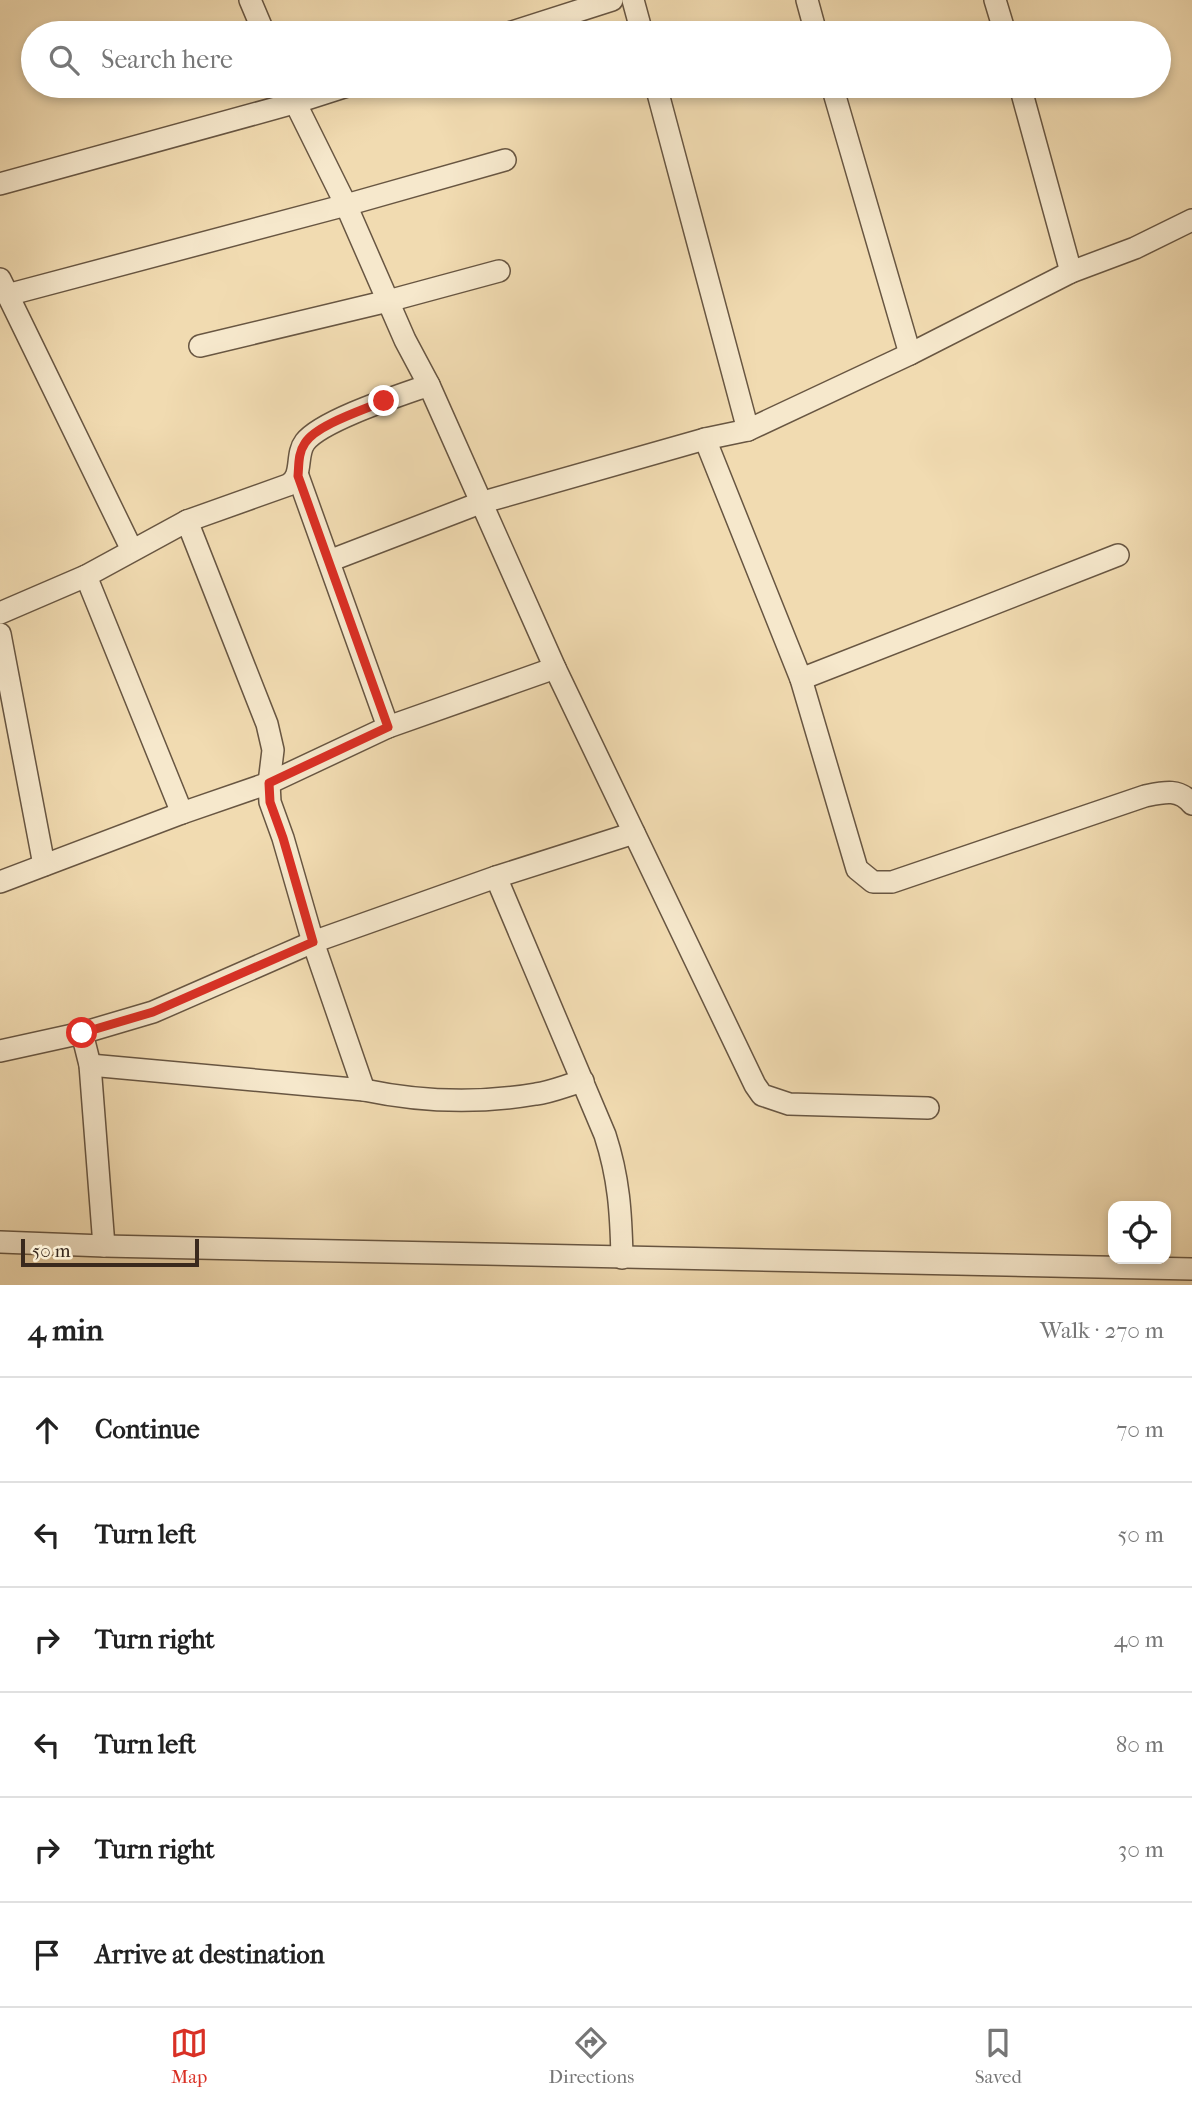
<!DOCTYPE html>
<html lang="en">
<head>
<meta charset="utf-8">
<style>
	:root { --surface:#fff; --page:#f2f2f2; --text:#222; --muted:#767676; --line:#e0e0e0; --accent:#d93025 }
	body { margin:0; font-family:"IM FELL French Canon",serif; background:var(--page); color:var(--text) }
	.controls { position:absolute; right:21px; bottom:21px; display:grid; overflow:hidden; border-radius:14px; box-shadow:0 4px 10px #0003 }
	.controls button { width:63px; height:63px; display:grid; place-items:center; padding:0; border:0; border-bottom:2px solid var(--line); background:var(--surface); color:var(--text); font:35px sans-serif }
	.scale { position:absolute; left:21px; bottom:18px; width:178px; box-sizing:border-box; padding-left:7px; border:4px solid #3a291d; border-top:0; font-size:19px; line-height:24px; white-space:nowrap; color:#3a291d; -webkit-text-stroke:5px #f6e8cc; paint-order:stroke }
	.stop { position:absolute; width:21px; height:21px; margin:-16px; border:5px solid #d93025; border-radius:50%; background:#fff }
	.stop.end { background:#d93025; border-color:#fff; box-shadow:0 2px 7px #0008 }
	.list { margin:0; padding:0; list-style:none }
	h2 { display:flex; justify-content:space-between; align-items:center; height:91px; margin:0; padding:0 28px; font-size:30px }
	h2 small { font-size:23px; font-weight:400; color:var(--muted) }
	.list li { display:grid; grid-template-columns:46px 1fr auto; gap:21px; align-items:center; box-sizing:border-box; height:105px; padding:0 28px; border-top:2px solid var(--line) }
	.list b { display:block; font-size:26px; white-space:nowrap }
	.list em { font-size:23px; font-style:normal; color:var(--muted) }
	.icon { flex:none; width:38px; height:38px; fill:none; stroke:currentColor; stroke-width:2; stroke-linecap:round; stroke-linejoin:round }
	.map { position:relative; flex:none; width:1192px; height:1285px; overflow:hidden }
	.search { position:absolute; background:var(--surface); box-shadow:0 4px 10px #0003; left:21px; right:21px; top:21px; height:77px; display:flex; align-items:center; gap:18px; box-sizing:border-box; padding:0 24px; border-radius:38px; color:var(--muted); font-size:26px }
	.sheet { height:721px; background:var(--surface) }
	nav { display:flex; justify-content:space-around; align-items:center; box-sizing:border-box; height:98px; border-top:2px solid var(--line); background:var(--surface); font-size:19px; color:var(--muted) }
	nav a { display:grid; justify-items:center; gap:4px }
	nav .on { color:var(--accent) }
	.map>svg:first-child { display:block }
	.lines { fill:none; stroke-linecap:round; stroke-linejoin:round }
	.street-casing { stroke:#685642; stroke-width:24 }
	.street { stroke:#f6e8cc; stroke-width:21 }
	.route { stroke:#d93025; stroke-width:9 }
</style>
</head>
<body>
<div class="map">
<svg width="1192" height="1285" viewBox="0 0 1192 1285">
	<rect width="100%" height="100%" fill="#f1dbb1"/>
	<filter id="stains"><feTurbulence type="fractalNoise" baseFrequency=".00286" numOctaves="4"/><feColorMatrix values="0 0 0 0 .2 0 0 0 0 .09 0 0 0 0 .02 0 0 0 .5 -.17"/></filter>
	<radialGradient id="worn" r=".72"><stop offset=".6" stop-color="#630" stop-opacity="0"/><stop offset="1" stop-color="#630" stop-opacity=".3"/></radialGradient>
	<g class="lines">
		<g class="street-casing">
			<g id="street">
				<polyline points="250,0 264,33"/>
				<polyline points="633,0 642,33"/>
				<polyline points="807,0 816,33"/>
				<polyline points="995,0 1005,33"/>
				<polyline points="509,33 612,0"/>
				<polyline points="287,86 346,205 405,340 429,385 555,668 755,1085 762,1095 789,1104 928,1108"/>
				<polyline points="656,86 748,430"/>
				<polyline points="832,86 910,354"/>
				<polyline points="1020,86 1071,272"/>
				<polyline points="0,184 294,103 347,86"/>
				<polyline points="0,279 132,550"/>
				<polyline points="7,295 346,205 505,160"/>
				<polyline points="200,346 388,301 499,271"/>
				<path d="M705,439L801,679L857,869L873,882H892L1145,796C1164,792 1179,788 1192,804"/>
				<polyline points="298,476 388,727"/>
				<path d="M187,521L288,485C304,476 295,455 305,442C322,420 401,395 429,385"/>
				<polyline points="329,561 480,503 705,439 748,430 910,354 1071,272 1135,248 1192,220"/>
				<polyline points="86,576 182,813"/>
				<polyline points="0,613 86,576 187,521 267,724 273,750 269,783 270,802 283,838 313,942 364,1090"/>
				<polyline points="0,634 44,865"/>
				<polyline points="801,679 1118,555"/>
				<path d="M496,877L605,1135C619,1178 621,1213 622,1258"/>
				<polyline points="0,882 182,813 269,783 388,727 555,668"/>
				<polyline points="82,1033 90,1065 104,1246"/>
				<polyline points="0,1051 82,1033 153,1012 313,942 496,877 634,833"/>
				<path d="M90,1065L364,1090C421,1102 478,1104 536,1094C552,1092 567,1085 583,1081"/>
				<polyline points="0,1242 104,1246 1192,1269"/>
			</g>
		</g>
		<use href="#street" class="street"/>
	</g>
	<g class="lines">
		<path class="route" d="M82,1033L153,1012L313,942L283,838L270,802L269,783L388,727L298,476C299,465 298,453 305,443C316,425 363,410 384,401"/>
	</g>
	<rect width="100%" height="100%" filter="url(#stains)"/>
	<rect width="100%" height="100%" fill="url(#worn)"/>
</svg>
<div class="controls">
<button><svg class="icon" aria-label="locate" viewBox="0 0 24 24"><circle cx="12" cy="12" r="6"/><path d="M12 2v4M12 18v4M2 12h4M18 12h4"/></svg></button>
</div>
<div class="scale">50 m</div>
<div class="stop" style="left:82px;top:1033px"></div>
<div class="stop end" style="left:384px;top:401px"></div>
<div class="search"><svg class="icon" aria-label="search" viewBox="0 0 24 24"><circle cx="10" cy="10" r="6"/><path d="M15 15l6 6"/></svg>Search here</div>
</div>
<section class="sheet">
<h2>4 min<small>Walk · 270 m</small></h2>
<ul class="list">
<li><svg class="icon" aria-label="ahead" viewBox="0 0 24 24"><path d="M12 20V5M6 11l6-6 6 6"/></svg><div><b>Continue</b></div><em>70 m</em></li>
<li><svg class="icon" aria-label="left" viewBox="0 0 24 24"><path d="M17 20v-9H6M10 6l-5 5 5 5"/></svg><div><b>Turn left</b></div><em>50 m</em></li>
<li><svg class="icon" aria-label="right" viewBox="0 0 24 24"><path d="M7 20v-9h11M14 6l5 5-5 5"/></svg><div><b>Turn right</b></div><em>40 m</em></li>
<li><svg class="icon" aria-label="left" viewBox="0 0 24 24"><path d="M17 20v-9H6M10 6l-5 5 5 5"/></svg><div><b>Turn left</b></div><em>80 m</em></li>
<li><svg class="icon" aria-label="right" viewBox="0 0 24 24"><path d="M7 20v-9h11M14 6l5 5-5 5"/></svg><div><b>Turn right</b></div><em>30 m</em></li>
<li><svg class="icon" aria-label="arrive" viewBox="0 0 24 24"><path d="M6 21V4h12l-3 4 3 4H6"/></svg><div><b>Arrive at destination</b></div></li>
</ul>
</section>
<nav>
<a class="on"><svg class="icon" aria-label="map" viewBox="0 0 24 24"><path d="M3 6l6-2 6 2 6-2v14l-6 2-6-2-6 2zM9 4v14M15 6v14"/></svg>Map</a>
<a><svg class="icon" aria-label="directions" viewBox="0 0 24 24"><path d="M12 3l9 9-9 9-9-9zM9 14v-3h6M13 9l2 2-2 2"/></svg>Directions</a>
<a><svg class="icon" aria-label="saved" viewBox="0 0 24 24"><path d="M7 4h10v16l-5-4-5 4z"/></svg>Saved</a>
</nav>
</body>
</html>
